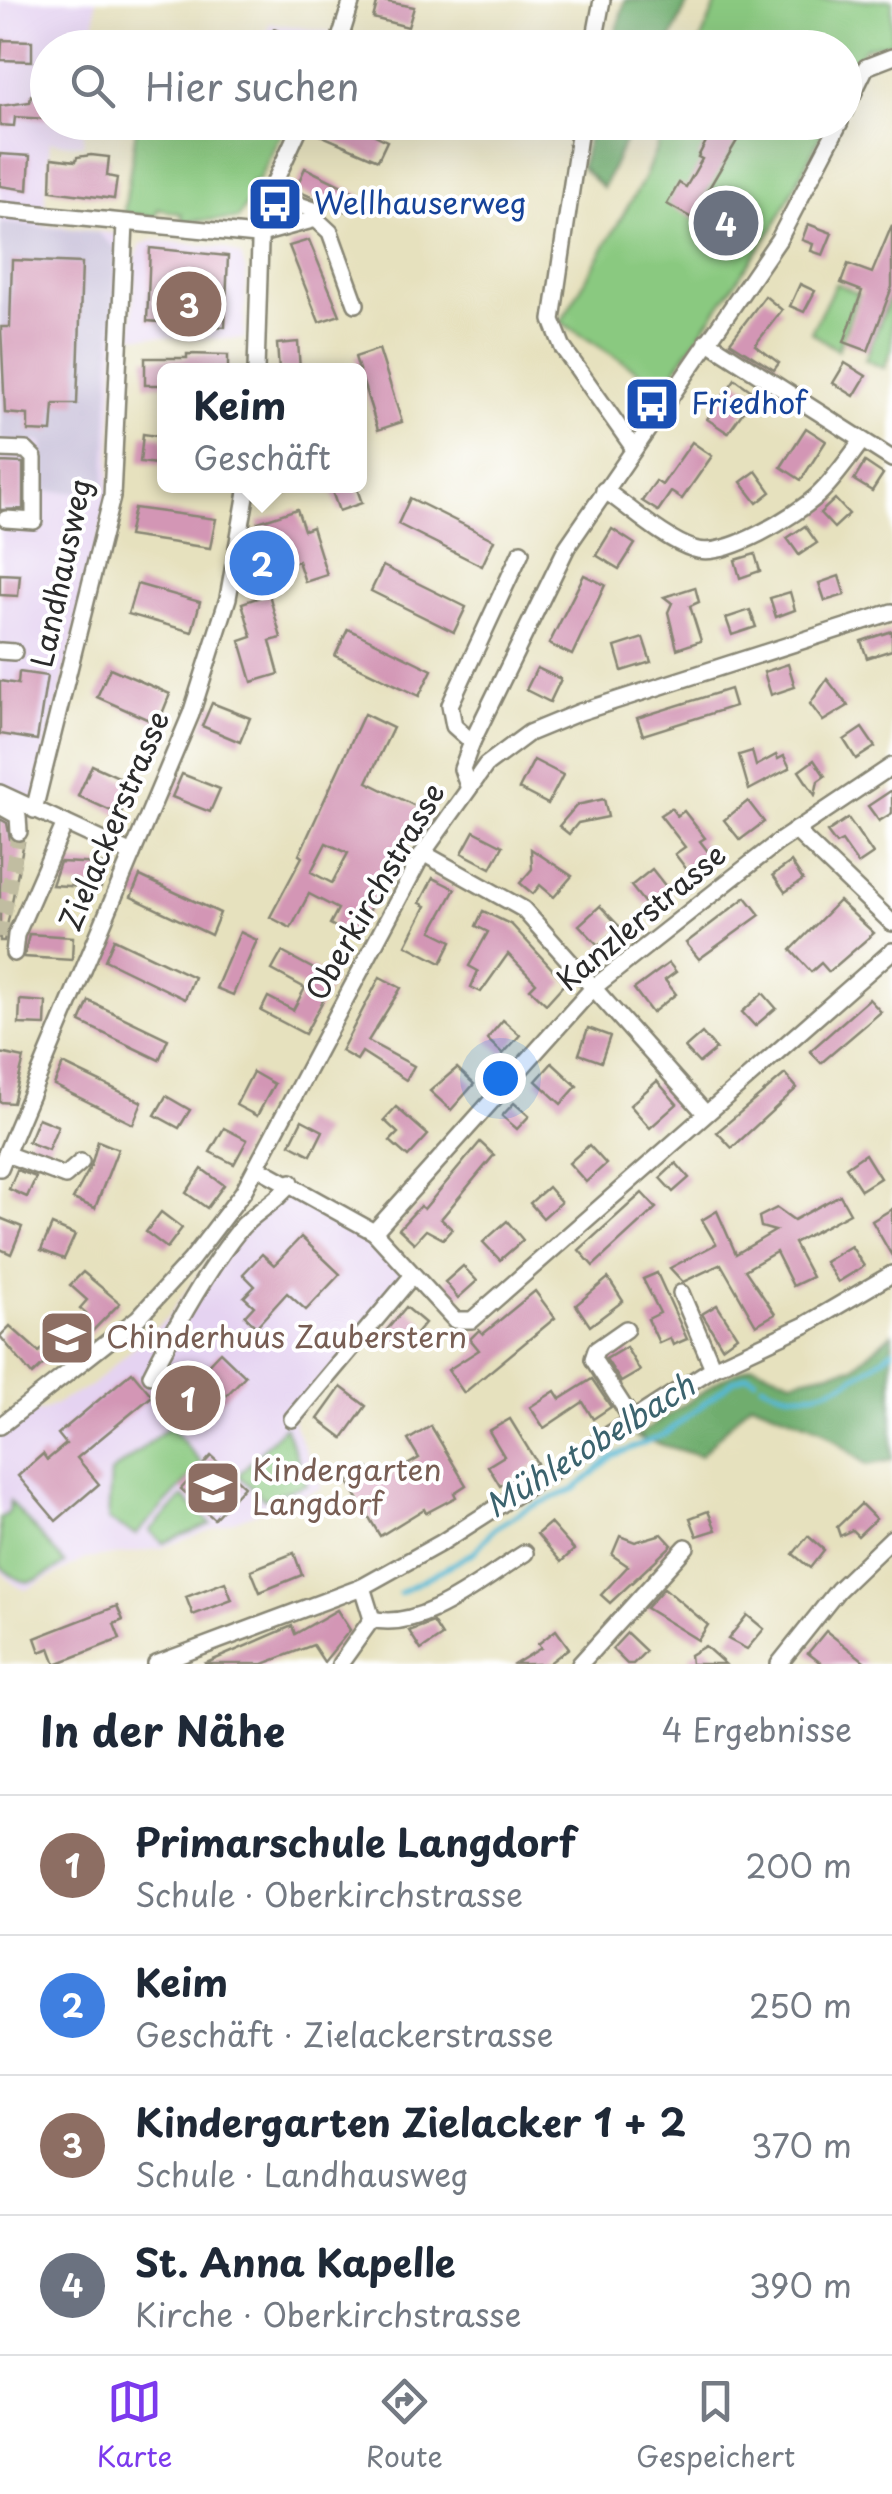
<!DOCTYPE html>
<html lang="de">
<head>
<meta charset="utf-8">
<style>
	:root { --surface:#fff; --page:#f2f2f3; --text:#1f2937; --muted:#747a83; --line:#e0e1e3; --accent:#7c3aed }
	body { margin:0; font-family:"Playpen Sans",sans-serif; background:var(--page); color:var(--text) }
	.you { position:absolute; left:500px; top:1078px; width:35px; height:35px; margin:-25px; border:8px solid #fff; border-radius:50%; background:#1a73e8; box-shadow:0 0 0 15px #1a73e833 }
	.badge { display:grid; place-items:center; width:65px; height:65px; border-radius:50%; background:var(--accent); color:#fff; font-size:32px; font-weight:700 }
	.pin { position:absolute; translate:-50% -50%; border:5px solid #fff; box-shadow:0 2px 10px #0006 }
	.popup { position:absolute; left:157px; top:363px; width:210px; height:130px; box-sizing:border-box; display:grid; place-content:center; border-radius:15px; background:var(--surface); filter:drop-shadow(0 2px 8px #0005); font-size:32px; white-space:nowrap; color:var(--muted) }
	.popup b { font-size:38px; color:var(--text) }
	.popup::after { content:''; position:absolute; left:50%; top:100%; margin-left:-20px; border:20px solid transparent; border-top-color:var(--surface) }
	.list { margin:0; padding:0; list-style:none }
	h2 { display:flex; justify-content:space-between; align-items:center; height:130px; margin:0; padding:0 40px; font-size:42px }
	h2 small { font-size:32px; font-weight:400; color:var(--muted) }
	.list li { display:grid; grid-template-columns:65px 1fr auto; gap:30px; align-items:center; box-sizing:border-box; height:140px; padding:0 40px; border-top:2px solid var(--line) }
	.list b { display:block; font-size:38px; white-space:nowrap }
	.list p { margin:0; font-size:32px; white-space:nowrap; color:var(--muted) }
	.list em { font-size:32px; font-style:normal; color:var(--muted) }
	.icon { flex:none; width:55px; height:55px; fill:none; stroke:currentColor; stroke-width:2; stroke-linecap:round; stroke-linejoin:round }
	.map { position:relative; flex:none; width:892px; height:1664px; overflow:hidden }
	.search { position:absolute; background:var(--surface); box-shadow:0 10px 40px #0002; left:30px; right:30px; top:30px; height:110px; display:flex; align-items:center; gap:25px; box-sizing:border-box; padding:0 35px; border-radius:55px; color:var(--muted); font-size:38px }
	.sheet { height:690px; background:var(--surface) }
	nav { display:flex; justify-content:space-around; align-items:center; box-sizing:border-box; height:140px; border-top:2px solid var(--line); background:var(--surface); font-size:28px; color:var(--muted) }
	nav a { display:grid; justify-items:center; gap:5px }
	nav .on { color:var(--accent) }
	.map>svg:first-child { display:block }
	.built { fill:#e5d3f1 }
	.industrial { fill:#c7c0d9 }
	.green { fill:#8ac980; stroke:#5a7a56; stroke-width:2.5 }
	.forest { fill:#6fad6e; stroke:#4d6c4c; stroke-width:2.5 }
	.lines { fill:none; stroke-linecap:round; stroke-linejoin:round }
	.stream { stroke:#54b8d3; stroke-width:5 }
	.building { fill:#d396b5; fill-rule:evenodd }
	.minor-tunnel { stroke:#c1bda1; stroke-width:15; stroke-dasharray:15 8; stroke-linecap:butt }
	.minor-casing { stroke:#888674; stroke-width:20 }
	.minor { stroke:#fff; stroke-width:15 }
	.labels { text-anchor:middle; stroke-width:8; stroke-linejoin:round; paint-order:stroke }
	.transit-label { font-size:30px; fill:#164399; stroke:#fff; text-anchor:start }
	.street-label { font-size:30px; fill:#2b2b2b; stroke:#fff }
	.education-label { font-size:30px; fill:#785e54; stroke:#fff; text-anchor:start }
	.water-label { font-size:32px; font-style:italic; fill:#3b636e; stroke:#fff }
</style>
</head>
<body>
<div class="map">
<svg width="892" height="1664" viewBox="0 0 892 1664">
	<rect width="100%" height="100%" fill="#fff"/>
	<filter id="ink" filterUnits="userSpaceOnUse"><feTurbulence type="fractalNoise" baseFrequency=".01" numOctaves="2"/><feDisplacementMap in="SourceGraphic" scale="20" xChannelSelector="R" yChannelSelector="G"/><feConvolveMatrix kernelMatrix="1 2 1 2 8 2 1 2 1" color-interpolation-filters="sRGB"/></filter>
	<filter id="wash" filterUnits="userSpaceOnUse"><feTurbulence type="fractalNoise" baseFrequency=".0048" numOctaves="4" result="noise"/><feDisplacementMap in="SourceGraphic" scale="40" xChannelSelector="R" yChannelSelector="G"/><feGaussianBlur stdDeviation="2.25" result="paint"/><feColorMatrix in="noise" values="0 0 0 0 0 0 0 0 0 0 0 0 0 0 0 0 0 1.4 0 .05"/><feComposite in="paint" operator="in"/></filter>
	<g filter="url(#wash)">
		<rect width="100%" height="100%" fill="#e6e1be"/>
		<g class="built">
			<polygon points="0,0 96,0 94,47 48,48 48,122 84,123 83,145 50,142 43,225 120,234 109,495 0,939"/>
			<polygon points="270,23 343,34 337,47 258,48"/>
			<polygon points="155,240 224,248 241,256 246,273 244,339 132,336 135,259 141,244"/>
			<polygon points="277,1190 374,1232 413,1275 292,1419 322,1488 162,1548 86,1559 26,1590 16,1586 0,1571 0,1434 32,1411 42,1411 92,1385 168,1317 221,1243"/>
		</g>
		<polygon class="industrial" points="0,223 97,232 116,249 104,493 41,491 43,442 0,440"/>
		<g class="green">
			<polygon points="718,0 892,0 892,42 864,48 845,87 844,48 698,47"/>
			<polygon points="137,123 286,123 257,183 253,181 248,191 252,194 238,219 182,221 182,214 158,209 156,217 124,213"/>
			<polygon points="667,123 827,123 774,227 663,387 561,322 644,179"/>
			<polygon points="836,283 858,294 838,350 811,332"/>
			<polygon points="892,292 892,348 884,368 865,360"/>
			<polygon points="170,1426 202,1464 136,1535 108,1520 111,1473"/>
			<polygon points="285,1426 307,1484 264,1499 238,1475"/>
			<polygon points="183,1497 211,1524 163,1543 150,1531"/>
			<path d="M10,1501L65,1564C34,1581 29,1592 0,1566V1519L9,1512Z"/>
		</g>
		<g class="forest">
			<polygon points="625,0 689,0 667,47 612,47"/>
			<polygon points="592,123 633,123 603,188 581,167"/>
			<polygon points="892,1333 892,1460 867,1465 821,1429 751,1402 700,1456 636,1437 723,1378 753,1365 792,1380 854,1367"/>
		</g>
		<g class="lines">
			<g class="stream">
				<path d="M762,1384C807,1410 858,1380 892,1350"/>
				<polyline points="400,1593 474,1552 495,1528 528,1508 575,1489 613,1456 665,1434 734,1380 748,1375 755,1379"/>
			</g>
		</g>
		<g id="blocks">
			<g class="building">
				<polygon points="378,0 414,7 408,27 373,18"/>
				<polygon points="274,29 314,48 266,48"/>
				<polygon points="2,40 32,41 32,61 1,60"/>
				<polygon points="31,95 48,96 48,119 15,117 14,126 0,125 0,106 30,102"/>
				<polygon points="327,122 348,122 387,141 378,160 320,135"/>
				<polygon points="724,124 741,134 702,200 737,216 730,229 703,215 699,222 667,204 679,183 686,187 702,159 698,157 714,126 720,130"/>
				<polygon points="0,154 30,156 28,190 0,186"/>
				<polygon points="91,155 109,157 107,176 117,178 114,199 51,191 52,158 76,161 77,157"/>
				<polygon points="305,168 361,195 352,214 295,190"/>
				<polygon points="808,224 832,233 823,255 811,251 813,244 802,240"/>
				<polygon points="892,225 892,287 868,351 844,342 862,291 841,283 848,264 872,273"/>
				<polygon points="309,240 340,315 319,322 289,246"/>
				<polygon points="150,248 228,256 225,327 147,321"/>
				<polygon points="12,260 82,263 77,404 54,404 52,432 28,431 28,415 5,413 1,327 10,327"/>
				<polygon points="800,284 815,291 804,312 790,306"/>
				<polygon points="765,296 782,310 755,345 779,363 774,370 730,342"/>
				<polygon points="298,342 300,370 279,370 277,344"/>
				<polygon points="379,349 402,422 378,430 355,357"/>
				<polygon points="187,354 228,355 228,370 164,370 164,385 145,385 145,358 187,358"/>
				<polygon points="845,363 866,376 854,396 833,383"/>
				<polygon points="735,379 756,394 728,433 707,419"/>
				<polygon points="806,428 826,441 801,480 781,467"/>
				<polygon points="143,434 164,437 164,465 140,462"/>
				<polygon points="692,442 712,456 682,499 671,492 658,511 642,501 656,481 662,485"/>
				<polygon points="0,462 23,463 23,509 0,510"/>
				<polygon points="865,462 883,474 872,491 854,480"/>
				<polygon points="756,471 771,492 757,503 741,482"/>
				<polygon points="330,486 356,486 362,503 339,511"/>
				<polygon points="410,498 494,540 482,566 398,524"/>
				<polygon points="835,499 849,514 834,528 820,513"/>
				<polygon points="134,508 216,519 210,548 128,536"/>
				<polygon points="297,509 304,530 312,527 327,575 305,582 298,561 259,574 253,555 267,550 258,522"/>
				<polygon points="805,526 817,543 799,555 787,538"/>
				<polygon points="612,529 635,544 619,569 596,555"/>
				<polygon points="755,554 760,571 740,578 735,560"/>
				<polygon points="383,566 466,607 454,632 371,591"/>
				<polygon points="0,574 20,575 18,596 0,595"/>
				<polygon points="584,575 605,585 572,655 549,644"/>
				<polygon points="839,576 845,595 825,601 819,583"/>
				<polygon points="137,584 200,602 192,632 128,614"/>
				<polygon points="695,587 699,602 690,606 701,641 677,649 668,612 672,603 664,597"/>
				<polygon points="790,592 795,610 776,617 770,598"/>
				<polygon points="269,594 281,638 270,641 279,674 252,682 240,641 252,637 242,603"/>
				<polygon points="750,610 756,627 732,635 726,618"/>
				<polygon points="348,629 432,670 419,696 335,656"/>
				<polygon points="892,631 892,650 867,658 861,641"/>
				<polygon points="643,638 651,662 622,671 615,647"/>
				<polygon points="788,664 795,687 771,695 764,672"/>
				<polygon points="110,668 170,694 158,724 97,697"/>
				<polygon points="537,668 561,679 550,702 526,690"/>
				<polygon points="19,672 47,676 37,740 0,734 0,681 18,684"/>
				<polygon points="827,679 848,706 823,721 810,704"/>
				<polygon points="730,689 735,706 643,735 637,718"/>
				<polygon points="212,703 250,718 240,742 202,726"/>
				<path d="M364,714L393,728L367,782L419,808L361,926L355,923L349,934L330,924L338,909L309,894L291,928L270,917L302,857L299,855ZM326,843L348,853L332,883L311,872Z"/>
				<polygon points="862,728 875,747 856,759 844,740"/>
				<polygon points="752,751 756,766 776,755 778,759 784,756 790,768 749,790 739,755"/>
				<polygon points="534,760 563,775 548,804 519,789"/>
				<polygon points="814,760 825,776 818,781 815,795 799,771"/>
				<polygon points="92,765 134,784 120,815 78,796"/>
				<polygon points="182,774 220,789 210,812 172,797"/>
				<polygon points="892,790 892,813 879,821 868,806"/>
				<polygon points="604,799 608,817 578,823 569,834 559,826 577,805"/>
				<polygon points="748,801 764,822 740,840 724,820"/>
				<polygon points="671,808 677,816 684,811 705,838 700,841 713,858 691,875 675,854 685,847 660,815"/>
				<polygon points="848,818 873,854 858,864 842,841 836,844 827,832"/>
				<polygon points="0,819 7,823 10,839 24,842 4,941 0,941"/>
				<polygon points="474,831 503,846 491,868 462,853"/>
				<polygon points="531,849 572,876 554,897 540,885 533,894 520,883 532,869"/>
				<polygon points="60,862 103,864 101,888 52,885"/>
				<polygon points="791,862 803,880 785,892 773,875"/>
				<polygon points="652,869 667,888 646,905 631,886"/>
				<polygon points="140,876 220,913 211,935 131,897"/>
				<polygon points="433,878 455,889 432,931 452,941 441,963 406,945 426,906 420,903"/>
				<polygon points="746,897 760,915 699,959 686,943"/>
				<polygon points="839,901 874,933 829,972 821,963 811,972 791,950"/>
				<polygon points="600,906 619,926 599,946 579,925"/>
				<polygon points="483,911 512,925 565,983 546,1004 530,989 536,983 508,954 481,992 471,987 478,971 469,966 488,932 476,926"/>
				<polygon points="240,932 257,940 233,995 216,988"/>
				<polygon points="29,934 73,937 72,960 24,957"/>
				<polygon points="114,939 194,977 185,999 105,960"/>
				<polygon points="282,952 334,980 305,1034 261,1011 268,997 293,1010 305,988 272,970"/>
				<polygon points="669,963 676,972 665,980 676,994 652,1013 634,989"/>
				<polygon points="380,977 401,988 368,1041 414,1066 406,1080 362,1052 357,1060 341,1051"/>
				<polygon points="763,993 776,1008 755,1026 742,1012"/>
				<polygon points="869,999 881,1012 821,1063 810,1051"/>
				<polygon points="20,1000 46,1002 45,1025 19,1024"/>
				<polygon points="89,1001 168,1039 159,1060 80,1022"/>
				<polygon points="503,1020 520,1035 503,1054 487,1039"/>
				<polygon points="588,1028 610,1036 601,1062 579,1054"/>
				<polygon points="702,1033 716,1049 699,1063 685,1048"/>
				<polygon points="0,1053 24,1058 13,1103 0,1102"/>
				<polygon points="552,1063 577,1086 561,1104 536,1081"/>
				<polygon points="63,1064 142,1102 133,1124 54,1085"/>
				<polygon points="457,1068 474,1084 451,1110 430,1091"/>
				<polygon points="253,1072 274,1084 257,1116 236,1105"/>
				<polygon points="785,1074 797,1088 732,1148 717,1132"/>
				<polygon points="657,1081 677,1104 650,1128 630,1105"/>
				<polygon points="166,1096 190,1110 179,1128 155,1115"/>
				<polygon points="514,1103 529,1116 517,1129 502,1116"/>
				<polygon points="396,1107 428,1135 408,1157 390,1141 398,1133 384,1120"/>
				<polygon points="38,1118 58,1126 48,1150 28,1142"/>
				<polygon points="302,1120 323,1131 311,1155 290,1144"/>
				<polygon points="224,1128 247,1140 234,1164 210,1152"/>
				<polygon points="98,1141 118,1149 95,1208 73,1199 91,1166"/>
				<polygon points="480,1142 494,1155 441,1219 452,1229 443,1239 426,1230 414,1243 399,1229 420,1206 424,1209"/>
				<polygon points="589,1145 606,1164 586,1182 569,1163"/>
				<polygon points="865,1154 880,1178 861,1190 846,1167"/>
				<polygon points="676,1163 689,1178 673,1192 660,1178"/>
				<polygon points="202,1169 224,1185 207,1208 186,1193"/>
				<polygon points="17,1170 36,1177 27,1197 9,1189"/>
				<polygon points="548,1187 561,1202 543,1218 530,1203"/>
				<polygon points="642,1193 656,1208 593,1266 579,1250"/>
				<polygon points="840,1195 850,1213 794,1243 812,1277 793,1286 776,1252 745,1270 775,1314 756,1325 721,1264 683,1282 670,1268 716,1244 702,1220 717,1211 736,1254 775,1231 761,1227 759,1217 777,1208 794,1220"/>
				<polygon points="892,1209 892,1256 872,1221"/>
				<polygon points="161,1212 182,1228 167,1248 146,1232"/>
				<polygon points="0,1218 22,1227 11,1254 0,1249"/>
				<polygon points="507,1221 523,1240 500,1260 483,1242"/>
				<polygon points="52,1225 75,1235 64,1259 41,1250"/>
				<polygon points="301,1237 340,1274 306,1310 287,1293 256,1327 245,1316 254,1306 244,1297 255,1286 243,1274 262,1254 274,1265"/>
				<polygon points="851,1246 864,1266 838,1282 825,1262"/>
				<polygon points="463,1266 477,1281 458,1298 445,1282"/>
				<polygon points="83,1272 120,1303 66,1358 59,1350 32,1375 0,1336 10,1326 39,1352 86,1313 80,1308 87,1300 70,1285"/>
				<polygon points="657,1273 687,1339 673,1345 670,1338 659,1343 648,1319 660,1313 643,1279"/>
				<polygon points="608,1278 623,1301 590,1326 576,1305"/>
				<polygon points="535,1291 555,1318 464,1393 448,1370 479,1350 470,1339 479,1330 483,1334"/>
				<polygon points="717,1305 737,1336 722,1347 702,1314"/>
				<polygon points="406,1307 425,1323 404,1348 385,1332"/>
				<polygon points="626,1347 640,1371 621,1382 606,1359"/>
				<polygon points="220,1352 245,1376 203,1420 178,1396"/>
				<polygon points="132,1372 152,1396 77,1458 99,1484 56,1521 18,1476 43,1454 47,1460 66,1444 58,1434"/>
				<polygon points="592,1379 611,1407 593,1419 583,1402 544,1428 530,1407 555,1391 560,1399"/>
				<polygon points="341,1387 366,1406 343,1438 318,1419"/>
				<polygon points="510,1419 537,1463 500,1486 488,1466 504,1456 489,1431"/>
				<polygon points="431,1426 466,1485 454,1493 456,1497 426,1513 424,1509 380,1536 348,1482 369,1469 378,1482 419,1458 408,1440"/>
				<polygon points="211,1456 244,1486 214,1519 181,1489"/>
				<polygon points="861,1504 876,1519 858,1536 852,1530 840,1536 837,1527"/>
				<polygon points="708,1511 716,1530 697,1536 690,1518"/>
				<polygon points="550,1523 574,1550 561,1562 537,1534"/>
				<polygon points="662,1534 672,1545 610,1603 601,1595 628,1566 612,1555 620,1536 635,1542"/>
				<polygon points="808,1536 824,1550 810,1568 793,1554"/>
				<polygon points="294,1553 302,1575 260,1592 251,1570"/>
				<polygon points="225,1582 232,1600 193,1615 186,1597"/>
				<polygon points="664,1588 708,1625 698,1640 646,1608"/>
				<polygon points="117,1606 123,1620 114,1624 120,1639 56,1664 50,1648 40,1652 35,1638"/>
				<polygon points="337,1610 350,1630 324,1662 313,1645 263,1664 204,1664 292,1626 295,1634"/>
				<polygon points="747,1615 764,1629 747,1649 728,1639"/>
				<polygon points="433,1622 442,1636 421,1650 409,1631"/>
				<polygon points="556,1630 569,1648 548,1664 515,1664 541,1648 538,1644"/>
				<polygon points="826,1631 868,1664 822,1664 808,1653"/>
				<polygon points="627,1633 646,1651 633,1664 627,1664 612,1649"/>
				<polygon points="705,1646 725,1664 691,1664 690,1655"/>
			</g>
		</g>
	</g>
	<g filter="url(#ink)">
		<use href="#blocks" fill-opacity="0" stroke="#888674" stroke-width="2.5"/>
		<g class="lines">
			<polyline class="minor-tunnel" points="0,937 19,832"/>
			<g class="minor-casing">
				<g id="minor">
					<polyline points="337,48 352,0"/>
					<polyline points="593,48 602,0"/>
					<polyline points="844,112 866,67 892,57"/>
					<polyline points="581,122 552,320 563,348 633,447"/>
					<polyline points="268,194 314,210"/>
					<polyline points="0,210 257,235 316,219 330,232 356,304"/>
					<polyline points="707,341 892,459"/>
					<polyline points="256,370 261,212 302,122"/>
					<polyline points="0,449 26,450 34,458 34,521 6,519"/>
					<path d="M604,490C631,508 663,539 694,549C725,560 796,515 818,495C835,479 848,459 862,441"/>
					<polyline points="0,651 14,652"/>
					<polyline points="472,742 454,726 450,705 521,552"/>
					<polyline points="468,786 462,769 472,742 567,547 779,239 840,122"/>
					<polyline points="0,793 132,854"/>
					<polyline points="0,806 18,816 19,832"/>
					<polyline points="34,810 112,497 125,224"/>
					<polyline points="795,830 892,923"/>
					<polyline points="423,853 523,909 705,1113"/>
					<polyline points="14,953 16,935 65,823"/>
					<polyline points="6,1154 65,1176 81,1162"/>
					<polyline points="257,1167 374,1232 455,1320 472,1320 892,951"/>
					<polyline points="0,1168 191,714 228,598 248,486"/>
					<polyline points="374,1232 593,988 777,843 892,766"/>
					<polyline points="681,1293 713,1368"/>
					<polyline points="626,1329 596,1350 593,1359 633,1421"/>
					<path d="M151,1375C176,1325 204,1274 240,1229C255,1211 277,1203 291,1182"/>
					<polyline points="292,1419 413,1275"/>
					<polyline points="0,1426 138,1318 191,1260 243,1192 423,853 486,765 529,733 580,712 892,612"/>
					<path d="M372,1619C422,1632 484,1578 525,1553"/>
					<polyline points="156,1664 362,1587 441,1543 713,1368 805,1325 892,1274"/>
					<polyline points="340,1664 372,1619 362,1587"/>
					<polyline points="580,1664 686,1547"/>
					<polyline points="779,1664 838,1590 892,1538"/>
				</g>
			</g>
			<use href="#minor" class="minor"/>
		</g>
	</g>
	<defs>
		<g id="bus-square" transform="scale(2.875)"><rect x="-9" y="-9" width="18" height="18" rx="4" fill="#1a4fb4" stroke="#fff"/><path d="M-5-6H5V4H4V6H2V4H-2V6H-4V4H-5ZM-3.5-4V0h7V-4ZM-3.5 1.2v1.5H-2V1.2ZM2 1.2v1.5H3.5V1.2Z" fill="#fff"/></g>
		<g id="school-square" transform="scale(2.875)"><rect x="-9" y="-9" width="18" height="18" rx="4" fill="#8d6e63" stroke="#fff"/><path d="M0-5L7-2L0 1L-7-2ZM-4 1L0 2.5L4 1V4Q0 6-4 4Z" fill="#fff"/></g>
	</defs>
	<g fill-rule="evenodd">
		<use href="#bus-square" x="275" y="204"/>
		<use href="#bus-square" x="652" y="404"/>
		<use href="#school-square" x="67" y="1338"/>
		<use href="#school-square" x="213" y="1488"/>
	</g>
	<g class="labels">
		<g class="transit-label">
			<text x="314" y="214">Wellhauserweg</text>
			<text x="691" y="414">Friedhof</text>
		</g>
		<g class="street-label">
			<text transform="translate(62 573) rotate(-78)" y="10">Landhausweg</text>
			<text transform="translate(115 821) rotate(-67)" y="10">Zielackerstrasse</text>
			<text transform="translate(376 892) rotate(-60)" y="10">Oberkirchstrasse</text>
			<text transform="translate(642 918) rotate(-40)" y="10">Kanzlerstrasse</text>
		</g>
		<g class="education-label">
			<text x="106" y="1348">Chinderhuus Zauberstern</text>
			<text x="252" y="1481">Kindergarten<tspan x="252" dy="34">Langdorf</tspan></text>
		</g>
		<g class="water-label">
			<text transform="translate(590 1446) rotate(-32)" y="11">Mühletobelbach</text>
		</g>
	</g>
</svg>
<div class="you"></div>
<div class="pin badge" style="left:188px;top:1398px;background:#8d6e63">1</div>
<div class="pin badge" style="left:262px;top:563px;background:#3f7fe0">2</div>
<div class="popup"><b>Keim</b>Geschäft</div>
<div class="pin badge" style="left:189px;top:304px;background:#8d6e63">3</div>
<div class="pin badge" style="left:726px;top:223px;background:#6b7280">4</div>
<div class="search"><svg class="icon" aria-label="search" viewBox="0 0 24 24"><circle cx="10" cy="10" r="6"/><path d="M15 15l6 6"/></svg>Hier suchen</div>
</div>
<section class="sheet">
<h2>In der Nähe<small>4 Ergebnisse</small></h2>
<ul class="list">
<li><span class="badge" style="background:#8d6e63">1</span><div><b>Primarschule Langdorf</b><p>Schule · Oberkirchstrasse</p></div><em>200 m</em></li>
<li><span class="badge" style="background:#3f7fe0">2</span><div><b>Keim</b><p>Geschäft · Zielackerstrasse</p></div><em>250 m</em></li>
<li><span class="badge" style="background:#8d6e63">3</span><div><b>Kindergarten Zielacker 1 + 2</b><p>Schule · Landhausweg</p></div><em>370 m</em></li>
<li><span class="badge" style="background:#6b7280">4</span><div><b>St. Anna Kapelle</b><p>Kirche · Oberkirchstrasse</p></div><em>390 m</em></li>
</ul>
</section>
<nav>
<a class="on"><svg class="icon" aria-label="map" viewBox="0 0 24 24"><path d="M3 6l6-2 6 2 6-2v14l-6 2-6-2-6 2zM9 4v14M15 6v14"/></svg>Karte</a>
<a><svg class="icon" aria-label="directions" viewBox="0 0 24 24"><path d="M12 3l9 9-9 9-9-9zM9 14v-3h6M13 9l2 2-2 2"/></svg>Route</a>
<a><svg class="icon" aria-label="saved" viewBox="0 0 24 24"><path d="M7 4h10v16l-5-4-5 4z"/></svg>Gespeichert</a>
</nav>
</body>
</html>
